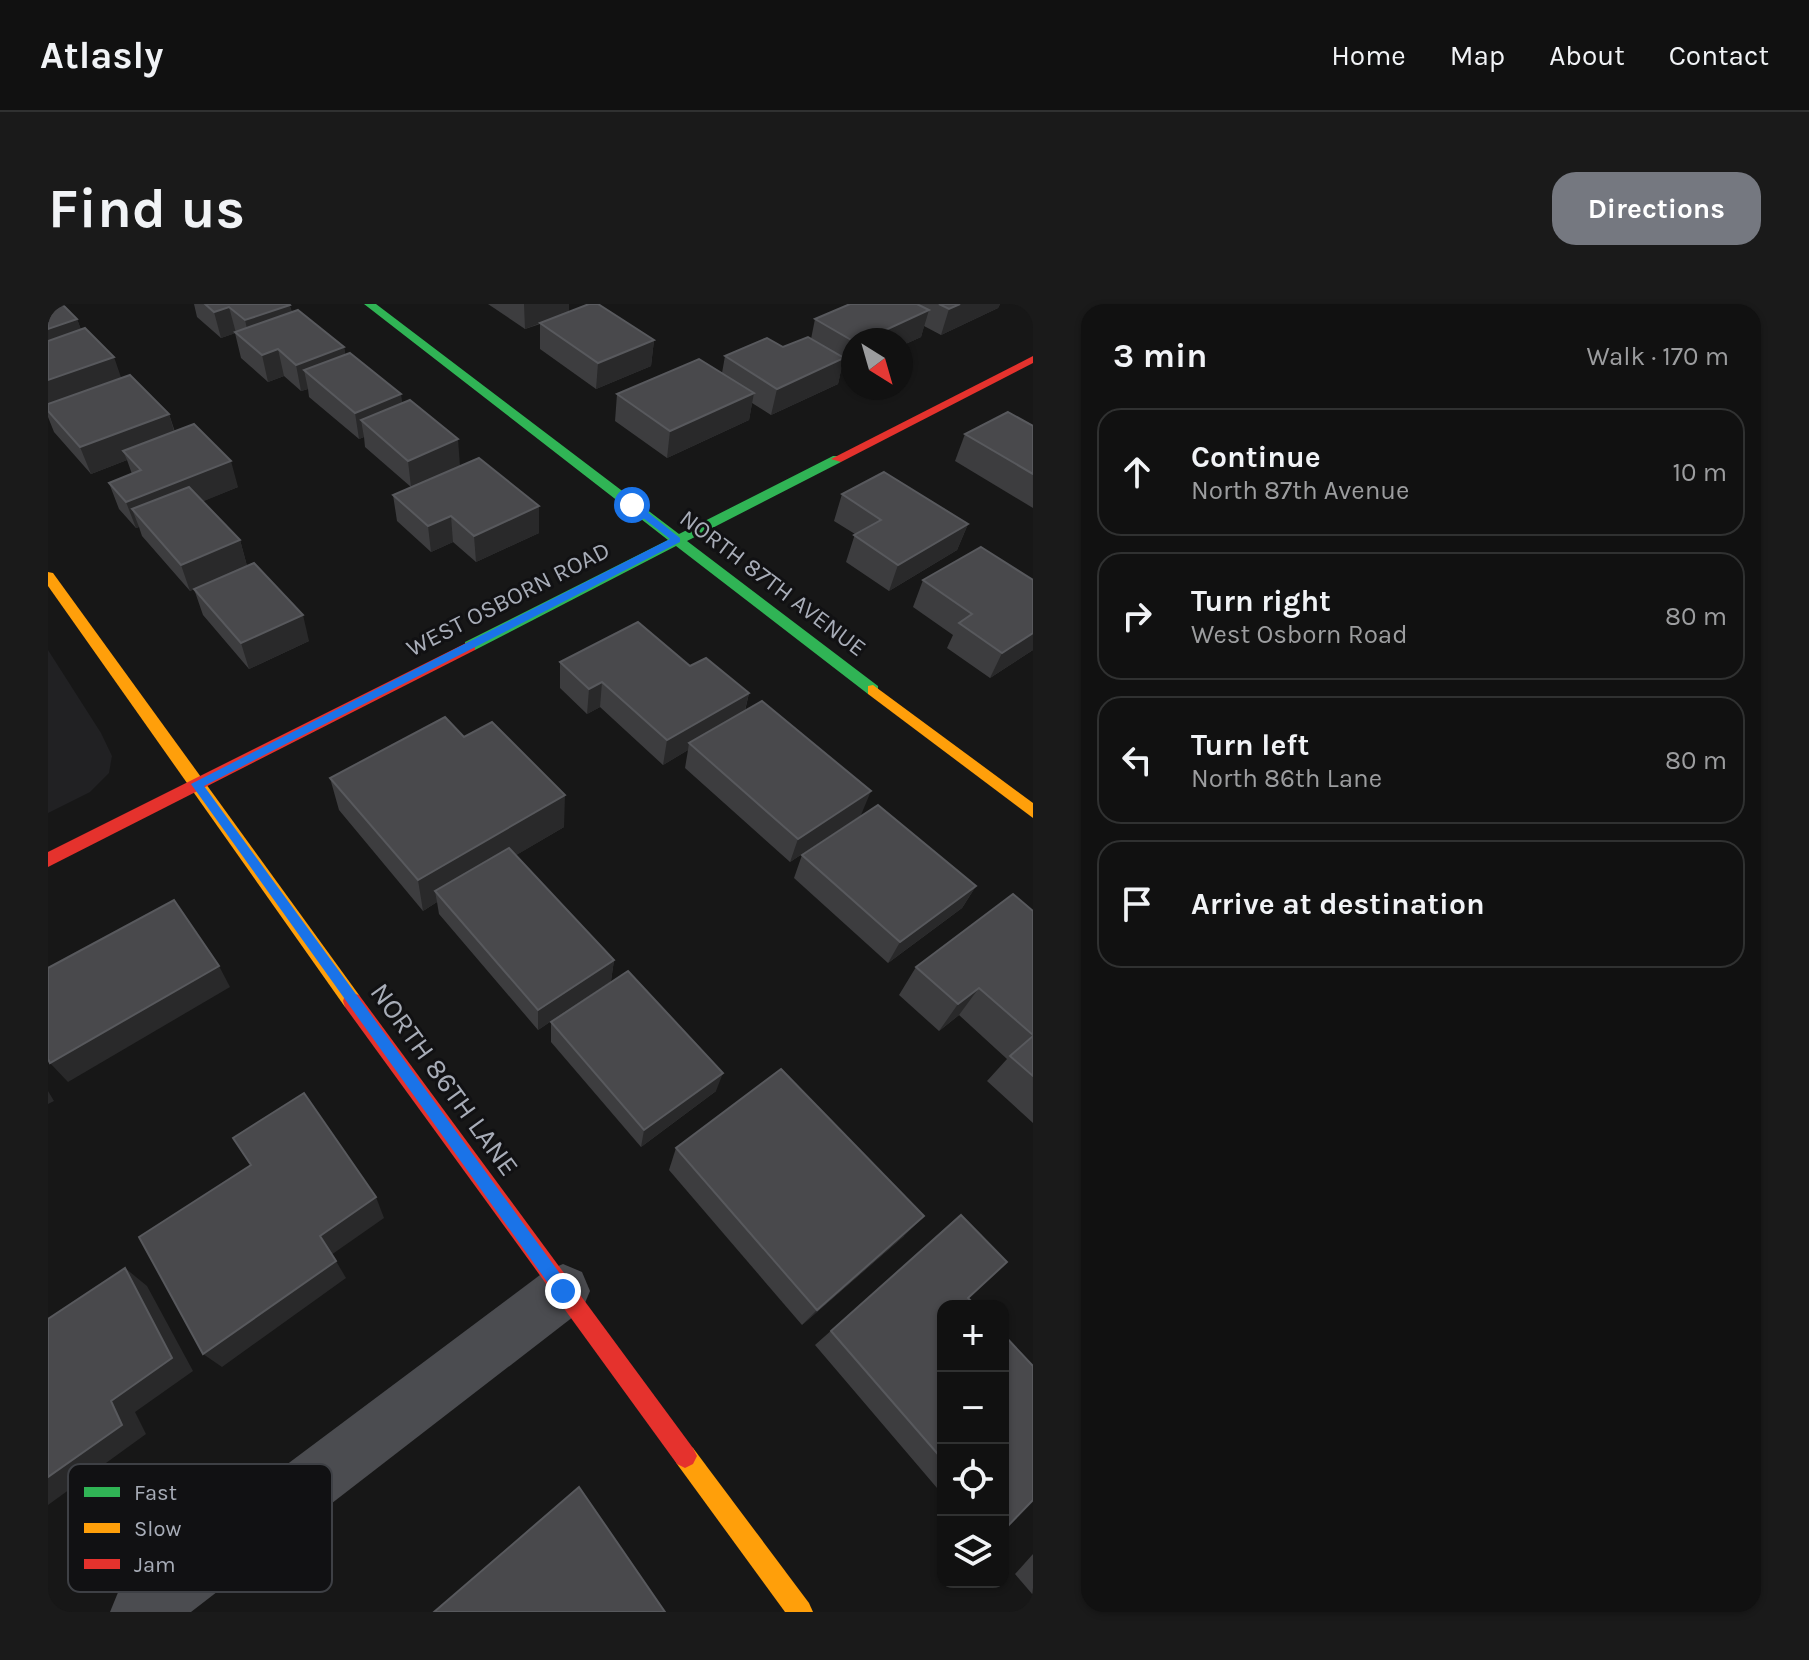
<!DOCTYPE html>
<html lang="en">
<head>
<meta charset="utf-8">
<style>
	:root { --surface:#111; --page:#1a1a1a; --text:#f1f3f6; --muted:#9c9d9f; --line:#303131; --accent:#757880 }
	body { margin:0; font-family:Karla,sans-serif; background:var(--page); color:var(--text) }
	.controls { position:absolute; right:24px; bottom:24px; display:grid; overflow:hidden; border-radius:16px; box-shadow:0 2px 6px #0004 }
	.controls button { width:72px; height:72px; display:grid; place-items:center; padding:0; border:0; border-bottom:2px solid var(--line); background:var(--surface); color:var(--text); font:40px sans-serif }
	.compass { position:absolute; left:793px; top:24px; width:72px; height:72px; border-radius:50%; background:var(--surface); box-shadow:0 2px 6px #0004; rotate:143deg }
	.stop { position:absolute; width:24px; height:24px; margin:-18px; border:6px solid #1a73e8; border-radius:50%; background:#fff }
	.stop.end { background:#1a73e8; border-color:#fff; box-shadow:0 2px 8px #0008 }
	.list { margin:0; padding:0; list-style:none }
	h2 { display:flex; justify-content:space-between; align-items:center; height:104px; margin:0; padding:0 32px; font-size:34px }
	h2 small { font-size:26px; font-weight:400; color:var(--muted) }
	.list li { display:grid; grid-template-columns:52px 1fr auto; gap:24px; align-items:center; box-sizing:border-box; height:128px; margin:0 16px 16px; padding:0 16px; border:2px solid var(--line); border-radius:24px }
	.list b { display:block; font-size:30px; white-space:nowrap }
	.list p { margin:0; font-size:26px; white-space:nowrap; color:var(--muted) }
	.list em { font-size:26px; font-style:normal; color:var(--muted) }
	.icon { flex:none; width:44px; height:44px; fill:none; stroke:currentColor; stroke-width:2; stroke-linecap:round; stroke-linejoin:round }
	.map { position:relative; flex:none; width:985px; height:1308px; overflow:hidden; border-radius:24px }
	header { display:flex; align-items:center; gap:48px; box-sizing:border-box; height:112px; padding:0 40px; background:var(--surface); border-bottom:2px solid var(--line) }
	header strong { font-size:38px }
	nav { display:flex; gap:44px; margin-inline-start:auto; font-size:28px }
	.intro { display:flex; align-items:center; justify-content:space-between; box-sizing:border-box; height:192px; padding:0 48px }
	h1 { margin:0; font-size:56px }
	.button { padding:20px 36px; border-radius:24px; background:var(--accent); color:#fff; font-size:28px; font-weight:700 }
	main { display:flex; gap:48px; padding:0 48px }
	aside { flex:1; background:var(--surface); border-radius:24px; box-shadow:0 2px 6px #0004 }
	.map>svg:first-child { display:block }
	.built { fill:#212123 }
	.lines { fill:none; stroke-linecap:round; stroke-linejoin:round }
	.street { fill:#4b4c50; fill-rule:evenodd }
	.fast { fill:#30b455; fill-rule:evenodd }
	.slow { fill:#ff9f0a; fill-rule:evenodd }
	.jam { fill:#e5322d; fill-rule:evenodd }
	.wall { fill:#3d3d3f }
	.shaded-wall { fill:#29292a }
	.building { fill:#49494c; stroke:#58595d; stroke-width:2 }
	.route { fill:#1a73e8 }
	.labels { text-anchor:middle; stroke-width:6; stroke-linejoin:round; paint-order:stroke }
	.far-street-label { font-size:24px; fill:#a8adb8; stroke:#111113 }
	.street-label { font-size:28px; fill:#a8adb8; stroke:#111113 }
	.key { fill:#111113; stroke:#3e4045; stroke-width:2 }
	.key-label { font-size:22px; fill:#a8adb8 }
</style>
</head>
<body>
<header>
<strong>Atlasly</strong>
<nav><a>Home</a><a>Map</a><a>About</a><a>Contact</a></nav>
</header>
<div class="intro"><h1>Find us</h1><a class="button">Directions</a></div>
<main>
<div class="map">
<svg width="985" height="1308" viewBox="0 0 985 1308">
	<rect width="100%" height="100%" fill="#171717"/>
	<polygon class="built" points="0,346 53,429 64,452 61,469 42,488 0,509"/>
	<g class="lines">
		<polygon class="street" points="515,960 534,968 542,987 534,1006 143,1308 62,1308 71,1286 496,968"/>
		<polygon class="fast" points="316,0 328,0 631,230 785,152 793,152 793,158 639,237 830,382 830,390 820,390 628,242 427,346 417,346 417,338 620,236"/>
		<g class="slow">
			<polygon points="0,268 5,269 311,691 313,697 311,703 304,705 297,703 0,282"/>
			<polygon points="825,381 985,499 985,514 820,390 820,382"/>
			<polygon points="637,1140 645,1144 761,1299 765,1308 737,1308 629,1160 625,1152 629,1144"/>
		</g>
		<g class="jam">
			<polygon points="985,52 985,59 793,158 783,155"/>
			<polygon points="422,337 427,338 427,346 0,563 0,548"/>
			<polygon points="304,689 311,691 645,1144 649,1152 645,1160 637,1164 629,1160 297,703 295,697 297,691"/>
		</g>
	</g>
	<g class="wall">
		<polygon points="0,0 29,15 33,26 73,74 121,110 127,128 190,183 155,197 192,236 199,262 261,337 201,365 155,311 146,285 142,287 94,232 91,223 88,224 71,205 61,179 84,170 79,156 43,170 6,128 0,113"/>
		<polygon points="146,0 241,0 244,8 296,43 297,50 355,100 412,162 491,202 491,229 428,258 405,238 383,248 349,217 345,191 363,183 317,143 316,133 311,135 261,93 260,85 253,87 236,72 220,78 193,54 187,29 173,34 149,13"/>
		<polygon points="440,0 521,0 521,8 606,36 603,62 548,85 492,45 492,20 477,25"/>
		<polygon points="802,0 952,0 950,4 893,31 876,22 873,33 853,42 853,36 805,36 805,64 802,65 794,61 790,80 723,111 704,99 701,116 619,154 567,117 569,90 674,69 677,52 735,43 763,35 767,15"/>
		<polygon points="985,122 985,204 907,157 917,130"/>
		<polygon points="794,190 920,220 909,246 841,287 798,258 807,230 786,217"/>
		<polygon points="875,276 985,276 985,346 942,374 899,344 905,331 865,303"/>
		<polygon points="512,358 642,362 701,389 697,407 813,511 742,558 637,464 640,446 615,461 552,403 539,410 512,384"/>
		<polygon points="416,433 516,523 468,551 566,656 563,677 490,726 391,610 389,598 375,607 291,506 282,474"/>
		<polygon points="754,551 928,582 914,604 840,659 746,574"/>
		<polygon points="985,607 985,819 939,777 959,755 911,711 891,727 851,691 868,663"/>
		<polygon points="503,718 668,787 593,843 503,738"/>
		<polygon points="628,844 856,932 754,1021 621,866"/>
		<polygon points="913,911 920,994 895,1002 895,1191 767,1041"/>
		<polygon points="985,1250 985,1291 967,1270"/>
	</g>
	<g class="shaded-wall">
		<polygon points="476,0 521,0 521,8 477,25"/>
		<polygon points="912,0 952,0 950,4 893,31 901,5"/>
		<polygon points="242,1 247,27 203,42 197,16"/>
		<polygon points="181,3 188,29 173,34 166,8"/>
		<polygon points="881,6 873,33 853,42 853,36 816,36"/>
		<polygon points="29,15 39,42 0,55 0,25"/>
		<polygon points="606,36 603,62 548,85 550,59"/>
		<polygon points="296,43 300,69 256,66 260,85 253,87 248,61"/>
		<polygon points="230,45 236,72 220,78 214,51"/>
		<polygon points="66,53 75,79 0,106 0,76"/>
		<polygon points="796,54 790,80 723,111 729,85"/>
		<polygon points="706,89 701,116 619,154 622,127"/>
		<polygon points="353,90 357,116 313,116 316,133 311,135 307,109"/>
		<polygon points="121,110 129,137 75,147 79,156 43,170 32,143"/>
		<polygon points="410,135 412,162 363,183 360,157"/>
		<polygon points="183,157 190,183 98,221 84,205 91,223 88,224 78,198"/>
		<polygon points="491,202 491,229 428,258 426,232"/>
		<polygon points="403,212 405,238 383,248 380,222"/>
		<polygon points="920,220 909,246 841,287 850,261"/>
		<polygon points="192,236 199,262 142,287 133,261"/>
		<polygon points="255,311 261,337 201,365 193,339"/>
		<polygon points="985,329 985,346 942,374 954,349"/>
		<polygon points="554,378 552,403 539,410 541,385"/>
		<polygon points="701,389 695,414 641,439 640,446 615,461 619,436"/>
		<polygon points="823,487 813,511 742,558 750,535"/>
		<polygon points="517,491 516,523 394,595 387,587 389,598 375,607 370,576"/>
		<polygon points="928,582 914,604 840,659 852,638"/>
		<polygon points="566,656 563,677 490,726 490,706"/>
		<polygon points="171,662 182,683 20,778 2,759"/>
		<polygon points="931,684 911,711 891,727 910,700"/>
		<polygon points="675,769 668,787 593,843 596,826"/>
		<polygon points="0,787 6,797 0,800"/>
		<polygon points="328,893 336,914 283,951 272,932"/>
		<polygon points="876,912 856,932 754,1021 769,1006"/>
		<polygon points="288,957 298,974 174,1063 155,1050"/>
		<polygon points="77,964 99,982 145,1067 87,1108 98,1130 0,1201 0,1173"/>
	</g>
	<g class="building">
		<polygon points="0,0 14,0 29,15 0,25"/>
		<polygon points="157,0 241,0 242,1 197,16 181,3 166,8"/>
		<polygon points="541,0 550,0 606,36 550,59 492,19"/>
		<polygon points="802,0 869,0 881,6 816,36 805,37 767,15"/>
		<polygon points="891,0 912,0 901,5"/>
		<polygon points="250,6 296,43 248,61 230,45 214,51 187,28"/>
		<polygon points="37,24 66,53 0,76 0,37"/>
		<polygon points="760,33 796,54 729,85 677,52 719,34 735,43"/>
		<polygon points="302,49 353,90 307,109 256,66"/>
		<polygon points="651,55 706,89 622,127 569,90"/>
		<polygon points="82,71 121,110 32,143 0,107 0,100"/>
		<polygon points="362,96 410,135 360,157 313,116"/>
		<polygon points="960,108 985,122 985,170 917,130"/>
		<polygon points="146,120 183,157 78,198 61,179 93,166 75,147"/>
		<polygon points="431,154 491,202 426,232 403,212 380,222 345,191"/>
		<polygon points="836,168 920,220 850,261 806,231 833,216 794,190"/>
		<polygon points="141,183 192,236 133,261 84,205"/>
		<polygon points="933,243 985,276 985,329 954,349 911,319 924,310 875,276"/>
		<polygon points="206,259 255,311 193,339 146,285"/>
		<polygon points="590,318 642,362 658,354 701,389 619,436 554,378 541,385 512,358"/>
		<polygon points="714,397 823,487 750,535 641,439"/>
		<polygon points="397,413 416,433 444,418 517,491 370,576 282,474"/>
		<polygon points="830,501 928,582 852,638 754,551"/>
		<polygon points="461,544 566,656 490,706 387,587"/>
		<polygon points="965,590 985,607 985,731 931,684 910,700 868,663"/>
		<polygon points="126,596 171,662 2,759 0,755 0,664"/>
		<polygon points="580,667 675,769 596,826 503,718"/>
		<polygon points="985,732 985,772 962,752"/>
		<polygon points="733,765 876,912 769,1006 628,844"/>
		<polygon points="256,789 328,893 272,932 288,957 155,1050 91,933 203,861 185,834"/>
		<polygon points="913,911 959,958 920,994 928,1002 895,1002 895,1156 783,1027"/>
		<polygon points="77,964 124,1054 63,1097 74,1121 0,1173 0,1015"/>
		<polygon points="955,1030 985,1062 985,1196 956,1226 955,1225"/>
		<polygon points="531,1183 617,1308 386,1308"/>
	</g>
	<polygon class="route" points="581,199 588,199 632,234 632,238 156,482 521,982 523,987 515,995 510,993 143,480 622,235 581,203"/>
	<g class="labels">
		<g class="far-street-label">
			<text transform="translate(725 279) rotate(37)" y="8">NORTH 87TH AVENUE</text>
			<text transform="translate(460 295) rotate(-27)" y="8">WEST OSBORN ROAD</text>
		</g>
		<g class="street-label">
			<text transform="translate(397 775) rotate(54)" y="10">NORTH 86TH LANE</text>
		</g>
	</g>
	<rect x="20" y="1160" width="264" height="128" rx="12" class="key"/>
	<rect x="36" y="1183" width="36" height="10" fill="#30b455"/>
	<rect x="36" y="1219" width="36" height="10" fill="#ff9f0a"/>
	<rect x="36" y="1255" width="36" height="10" fill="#e5322d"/>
	<g class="key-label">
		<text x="86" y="1196">Fast</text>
		<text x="86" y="1232">Slow</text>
		<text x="86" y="1268">Jam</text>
	</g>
</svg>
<div class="controls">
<button>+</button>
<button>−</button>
<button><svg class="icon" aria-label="locate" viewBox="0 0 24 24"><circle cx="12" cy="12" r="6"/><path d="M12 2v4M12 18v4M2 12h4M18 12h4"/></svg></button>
<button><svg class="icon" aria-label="layers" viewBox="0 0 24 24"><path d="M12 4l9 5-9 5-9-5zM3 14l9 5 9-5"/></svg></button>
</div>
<svg class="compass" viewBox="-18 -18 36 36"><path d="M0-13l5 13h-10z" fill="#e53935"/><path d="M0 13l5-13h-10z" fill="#9c9d9f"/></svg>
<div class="stop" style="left:584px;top:201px"></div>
<div class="stop end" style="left:515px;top:987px"></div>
</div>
<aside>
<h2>3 min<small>Walk · 170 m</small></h2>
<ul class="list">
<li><svg class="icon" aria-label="ahead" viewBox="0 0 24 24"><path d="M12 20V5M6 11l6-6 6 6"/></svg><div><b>Continue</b><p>North 87th Avenue</p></div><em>10 m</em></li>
<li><svg class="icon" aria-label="right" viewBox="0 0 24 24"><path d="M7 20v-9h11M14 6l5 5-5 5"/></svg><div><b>Turn right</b><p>West Osborn Road</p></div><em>80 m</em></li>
<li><svg class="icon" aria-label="left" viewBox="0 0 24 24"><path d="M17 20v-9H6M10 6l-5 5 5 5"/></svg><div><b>Turn left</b><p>North 86th Lane</p></div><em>80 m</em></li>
<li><svg class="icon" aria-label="arrive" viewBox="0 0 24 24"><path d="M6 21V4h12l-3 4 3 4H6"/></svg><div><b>Arrive at destination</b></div></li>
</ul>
</aside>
</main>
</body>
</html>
